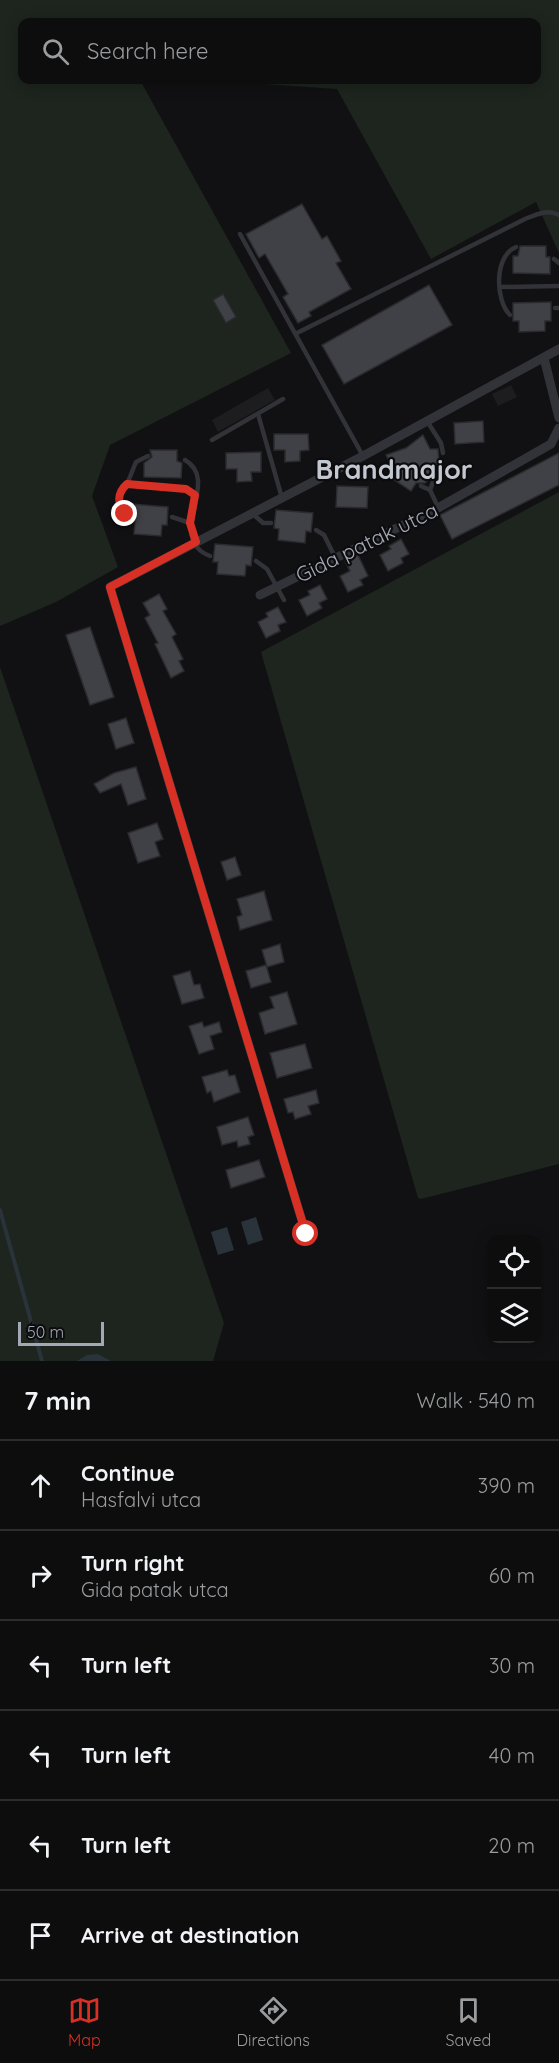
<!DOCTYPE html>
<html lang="en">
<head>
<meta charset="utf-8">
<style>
	:root { --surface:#0d0d0e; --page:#161617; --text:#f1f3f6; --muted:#9a9c9e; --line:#2d2d2e; --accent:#d93025 }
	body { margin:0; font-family:Quicksand,sans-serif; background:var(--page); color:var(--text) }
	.controls { position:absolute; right:18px; bottom:18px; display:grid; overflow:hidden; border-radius:12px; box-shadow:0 3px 15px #0003 }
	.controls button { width:54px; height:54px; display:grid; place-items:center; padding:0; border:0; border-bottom:2px solid var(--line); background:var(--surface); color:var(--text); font:30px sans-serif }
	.scale { position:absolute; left:18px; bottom:15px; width:86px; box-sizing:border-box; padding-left:6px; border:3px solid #a2a8b4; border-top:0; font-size:16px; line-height:21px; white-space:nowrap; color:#a2a8b4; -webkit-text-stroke:4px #0c0c0e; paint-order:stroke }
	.stop { position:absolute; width:18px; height:18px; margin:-14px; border:4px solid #d93025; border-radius:50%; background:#fff }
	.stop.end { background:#d93025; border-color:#fff; box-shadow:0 2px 6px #0008 }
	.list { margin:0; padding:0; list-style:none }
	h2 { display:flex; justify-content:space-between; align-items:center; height:78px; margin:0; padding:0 24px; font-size:26px }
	h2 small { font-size:20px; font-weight:400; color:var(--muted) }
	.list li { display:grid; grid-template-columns:39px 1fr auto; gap:18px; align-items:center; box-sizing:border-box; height:90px; padding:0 24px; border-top:2px solid var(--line) }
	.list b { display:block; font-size:22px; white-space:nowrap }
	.list p { margin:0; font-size:20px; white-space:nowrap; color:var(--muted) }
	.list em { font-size:20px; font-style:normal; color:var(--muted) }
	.icon { flex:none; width:33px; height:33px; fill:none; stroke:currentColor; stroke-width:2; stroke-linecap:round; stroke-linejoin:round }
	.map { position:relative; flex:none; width:559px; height:1361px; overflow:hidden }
	.search { position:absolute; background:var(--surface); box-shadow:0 3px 15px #0003; left:18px; right:18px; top:18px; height:66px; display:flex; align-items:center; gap:15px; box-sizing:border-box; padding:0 21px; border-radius:12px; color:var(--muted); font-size:22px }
	.sheet { height:618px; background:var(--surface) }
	nav { display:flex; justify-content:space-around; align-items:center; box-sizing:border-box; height:84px; border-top:2px solid var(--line); background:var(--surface); font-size:16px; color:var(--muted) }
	nav a { display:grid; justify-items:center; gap:3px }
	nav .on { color:var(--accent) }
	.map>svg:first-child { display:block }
	.built { fill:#1d1d20 }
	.green { fill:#1d251e }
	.water { fill:#293339 }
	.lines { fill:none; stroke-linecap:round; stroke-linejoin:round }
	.stream { stroke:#293339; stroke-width:4 }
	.building { fill:#404146; stroke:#2b2b2f; stroke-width:1.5 }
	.lane { stroke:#323338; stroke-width:4.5 }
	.street { stroke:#323338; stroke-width:9 }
	.route { stroke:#d93025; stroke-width:8 }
	.labels { text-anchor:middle; stroke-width:4.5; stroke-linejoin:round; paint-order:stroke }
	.street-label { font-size:21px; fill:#a2a8b4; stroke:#0c0c0e }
	.district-label { font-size:27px; font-weight:bold; fill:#c3c7d0; stroke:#0c0c0e }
</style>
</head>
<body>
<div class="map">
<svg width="559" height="1361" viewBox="0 0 559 1361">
	<rect width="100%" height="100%" fill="#111113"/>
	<g class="built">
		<polygon points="511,385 517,397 498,406 492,394"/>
		<polygon points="268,388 275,400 218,432 212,420"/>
	</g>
	<g class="green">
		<polygon points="0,0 559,0 559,253 536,202 431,259 337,89 207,80 536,80 536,22 22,22 22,80 140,80 291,353 110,445 92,496 118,567 56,602 0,626"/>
		<polygon points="559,492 559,1164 421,1199 418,1198 261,652"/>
		<polygon points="0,667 224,1323 213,1361 0,1361"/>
	</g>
	<g class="water">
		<polygon points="256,1217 263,1240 248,1245 241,1222"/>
		<polygon points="227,1227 234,1250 218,1255 211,1232"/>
		<polygon points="98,1354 111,1361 77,1361 87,1355"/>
	</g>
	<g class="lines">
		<polyline class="stream" points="0,1210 42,1361"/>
	</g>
	<g class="building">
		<polygon points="302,204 322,239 327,236 341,261 336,263 351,289 309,312 311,316 298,323 283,297 288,294 265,254 259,258 246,234"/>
		<polygon points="520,246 546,246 546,257 550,257 550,274 513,273 513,256 518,256"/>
		<polygon points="429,285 452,325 344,384 322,345"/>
		<polygon points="223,294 236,317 226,323 213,300"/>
		<polygon points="551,302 551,321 545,321 545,331 519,332 519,321 513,321 513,303"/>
		<polygon points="483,421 484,442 455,444 454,423"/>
		<polygon points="274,434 308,434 309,450 300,451 300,461 285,462 285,450 274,450"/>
		<polygon points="423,435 430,449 438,449 440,477 433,475 425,483 416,483 411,491 390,477 394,470 386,455 406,448"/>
		<polygon points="150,450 177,450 177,461 182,463 181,478 144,477 144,463 152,457"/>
		<polygon points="261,452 261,472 251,472 252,481 237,482 237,469 226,469 226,453"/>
		<polygon points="559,453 559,485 452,539 440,515"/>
		<polygon points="337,486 368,487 367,508 336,507"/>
		<polygon points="131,504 168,507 167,525 162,525 161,536 134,534 135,522 130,522 132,517"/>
		<polygon points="276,510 313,513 311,532 306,531 305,543 278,540 279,529 274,528"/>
		<polygon points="401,539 409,554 401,558 403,563 388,571 380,555 391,549 389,546"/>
		<polygon points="215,544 253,547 251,566 246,565 245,576 217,574 218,562 213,562"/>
		<polygon points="358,555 368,576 360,580 363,585 348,592 340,576 350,571 345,561"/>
		<polygon points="320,585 327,599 319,603 322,608 307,616 299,600 310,595 308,591"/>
		<polygon points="159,594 167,609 163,611 176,634 172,637 183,659 179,661 184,671 171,678 155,644 158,643 145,618 150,615 143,603"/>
		<polygon points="278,607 286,622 278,625 280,631 266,638 258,622 268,617 266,613"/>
		<polygon points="90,627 114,697 90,705 66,635"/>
		<polygon points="126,718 134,743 116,749 108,724"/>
		<polygon points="136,767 146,799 128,805 121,784 100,793 94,784 114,773"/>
		<polygon points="157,823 163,839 155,842 160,856 138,863 128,833"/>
		<polygon points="235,857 241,875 227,880 221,862"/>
		<polygon points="264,891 272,920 240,930 237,917 242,915 237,899"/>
		<polygon points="280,944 284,962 267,967 262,950"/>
		<polygon points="266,965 271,982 251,988 246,971"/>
		<polygon points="190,971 194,985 200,984 204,998 182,1004 173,976"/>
		<polygon points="287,992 297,1024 265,1034 259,1013 274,1008 270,997"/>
		<polygon points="202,1022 204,1027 219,1022 222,1032 210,1036 214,1049 199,1054 189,1026"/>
		<polygon points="305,1044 312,1068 277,1078 270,1053"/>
		<polygon points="227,1070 229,1076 235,1075 240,1092 214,1102 211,1091 207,1093 202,1077"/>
		<polygon points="316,1090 319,1103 308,1106 311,1114 295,1119 293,1112 288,1113 284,1099"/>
		<polygon points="248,1117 254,1135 248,1137 250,1144 238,1147 237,1141 222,1145 217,1127"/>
		<polygon points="259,1160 265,1177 231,1188 226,1170"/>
	</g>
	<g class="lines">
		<g class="lane">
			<polyline points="240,234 363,456"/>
			<polyline points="554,259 559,263"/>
			<polyline points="501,287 559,286"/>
			<polyline points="555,308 559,308"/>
			<path d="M510,315C495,300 494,256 516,247"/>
			<path d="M297,333L525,219C537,214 547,209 559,215"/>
			<polyline points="258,414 282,498"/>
			<polyline points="427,421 441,443 443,453"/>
			<polyline points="212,440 283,399"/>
			<path d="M185,460C222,481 164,538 210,556"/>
			<polyline points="434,479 430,490 438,507"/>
			<polyline points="127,484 186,488 196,496"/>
			<polyline points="421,486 430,490"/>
			<polyline points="253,514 263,523 271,523"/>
			<polyline points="128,517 120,505 119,494 127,484 136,462 148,456"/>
			<polyline points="172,517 190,523"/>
			<polyline points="316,530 324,535 335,557"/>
			<polyline points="256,561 267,569 284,600"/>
		</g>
		<g class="street">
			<polyline points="544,358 559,418"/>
			<polyline points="260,595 438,508 551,444 559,428"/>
			<polyline points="306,1234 110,587 363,456 559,349"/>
		</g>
	</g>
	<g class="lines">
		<path class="route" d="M125,514C117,504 117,493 127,484L186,489L195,495L190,523L196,542L110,587L306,1234"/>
	</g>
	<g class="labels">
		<g class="street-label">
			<text transform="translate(367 543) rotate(-26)" y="7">Gida patak utca</text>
		</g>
		<g class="district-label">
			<text x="394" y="479">Brandmajor</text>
		</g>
	</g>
</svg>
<div class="controls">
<button><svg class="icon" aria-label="locate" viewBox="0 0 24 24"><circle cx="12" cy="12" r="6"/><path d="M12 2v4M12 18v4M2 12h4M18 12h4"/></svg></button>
<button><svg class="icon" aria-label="layers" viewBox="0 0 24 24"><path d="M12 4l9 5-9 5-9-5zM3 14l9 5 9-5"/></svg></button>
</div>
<div class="scale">50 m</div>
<div class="stop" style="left:306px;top:1234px"></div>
<div class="stop end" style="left:125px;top:514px"></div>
<div class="search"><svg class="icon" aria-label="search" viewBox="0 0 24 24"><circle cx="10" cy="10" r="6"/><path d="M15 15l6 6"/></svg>Search here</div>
</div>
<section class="sheet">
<h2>7 min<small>Walk · 540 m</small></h2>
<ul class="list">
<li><svg class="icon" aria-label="ahead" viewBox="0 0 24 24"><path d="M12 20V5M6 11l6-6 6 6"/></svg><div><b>Continue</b><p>Hasfalvi utca</p></div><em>390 m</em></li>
<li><svg class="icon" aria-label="right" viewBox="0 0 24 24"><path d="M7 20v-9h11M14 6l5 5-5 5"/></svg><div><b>Turn right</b><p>Gida patak utca</p></div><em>60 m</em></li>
<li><svg class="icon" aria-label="left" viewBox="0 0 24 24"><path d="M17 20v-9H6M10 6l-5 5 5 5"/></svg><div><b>Turn left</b></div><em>30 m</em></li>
<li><svg class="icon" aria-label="left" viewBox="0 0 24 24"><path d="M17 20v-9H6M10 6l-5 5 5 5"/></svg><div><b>Turn left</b></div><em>40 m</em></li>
<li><svg class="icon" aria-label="left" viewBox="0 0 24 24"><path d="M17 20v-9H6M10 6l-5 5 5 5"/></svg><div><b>Turn left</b></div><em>20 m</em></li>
<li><svg class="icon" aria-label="arrive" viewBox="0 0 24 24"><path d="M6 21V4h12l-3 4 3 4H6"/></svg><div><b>Arrive at destination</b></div></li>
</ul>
</section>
<nav>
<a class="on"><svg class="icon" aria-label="map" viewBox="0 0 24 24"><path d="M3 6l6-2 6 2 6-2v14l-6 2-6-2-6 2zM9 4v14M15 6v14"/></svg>Map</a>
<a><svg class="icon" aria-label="directions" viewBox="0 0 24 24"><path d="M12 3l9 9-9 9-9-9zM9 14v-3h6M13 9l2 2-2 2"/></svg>Directions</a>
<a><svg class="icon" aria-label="saved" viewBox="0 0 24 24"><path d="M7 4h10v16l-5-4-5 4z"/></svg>Saved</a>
</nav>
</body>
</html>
